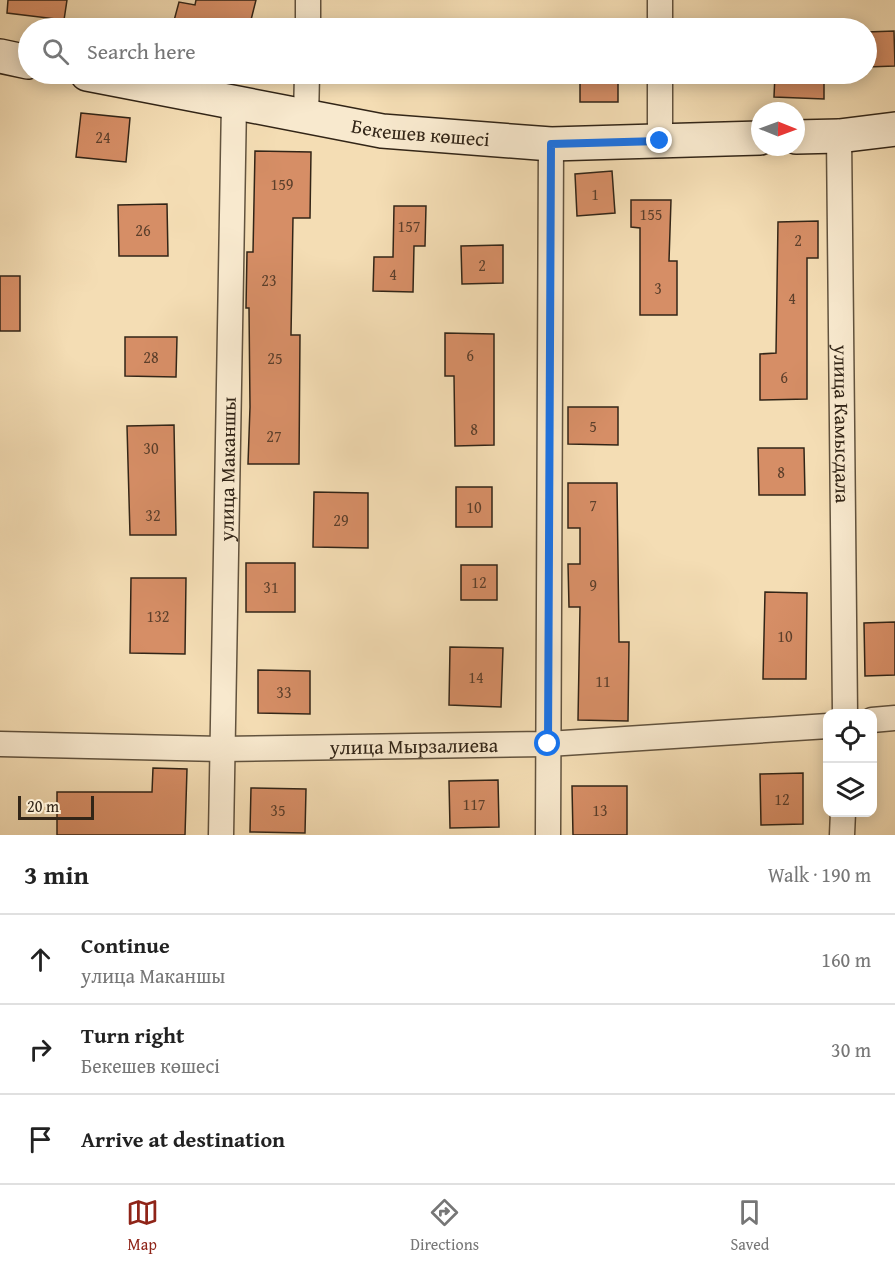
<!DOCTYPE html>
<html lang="en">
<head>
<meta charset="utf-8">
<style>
	:root { --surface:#fff; --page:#f6f6f6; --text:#222; --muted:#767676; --line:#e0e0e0; --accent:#8f2418 }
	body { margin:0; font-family:"Gentium Book Plus",serif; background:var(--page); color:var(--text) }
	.controls { position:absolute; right:18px; bottom:18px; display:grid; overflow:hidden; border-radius:12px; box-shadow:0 3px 15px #0003 }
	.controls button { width:54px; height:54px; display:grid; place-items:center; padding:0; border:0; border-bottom:2px solid var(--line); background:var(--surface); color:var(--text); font:30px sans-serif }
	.compass { position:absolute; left:751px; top:102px; width:54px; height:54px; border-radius:50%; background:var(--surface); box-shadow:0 3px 15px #0003; rotate:91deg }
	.scale { position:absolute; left:18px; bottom:15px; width:76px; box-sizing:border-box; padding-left:6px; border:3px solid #322517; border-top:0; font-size:16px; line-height:21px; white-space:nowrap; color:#322517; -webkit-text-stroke:4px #f8e9ce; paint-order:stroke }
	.stop { position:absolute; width:18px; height:18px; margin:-14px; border:4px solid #1a73e8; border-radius:50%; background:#fff }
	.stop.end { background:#1a73e8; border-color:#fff; box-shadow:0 2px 6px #0008 }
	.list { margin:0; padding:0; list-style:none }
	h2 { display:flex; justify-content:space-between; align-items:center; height:78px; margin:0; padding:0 24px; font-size:26px }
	h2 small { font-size:20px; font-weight:400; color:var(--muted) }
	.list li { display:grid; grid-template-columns:39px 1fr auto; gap:18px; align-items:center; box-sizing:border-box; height:90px; padding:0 24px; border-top:2px solid var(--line) }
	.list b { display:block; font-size:22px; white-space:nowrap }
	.list p { margin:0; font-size:20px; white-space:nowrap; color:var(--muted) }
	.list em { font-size:20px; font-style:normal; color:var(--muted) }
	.icon { flex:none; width:33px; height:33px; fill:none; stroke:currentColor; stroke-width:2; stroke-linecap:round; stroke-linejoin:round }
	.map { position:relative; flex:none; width:895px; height:835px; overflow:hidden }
	.search { position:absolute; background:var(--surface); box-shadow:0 3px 15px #0003; left:18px; right:18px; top:18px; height:66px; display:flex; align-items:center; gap:15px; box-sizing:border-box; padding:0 21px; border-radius:33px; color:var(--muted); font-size:22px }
	.sheet { height:348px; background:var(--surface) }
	nav { display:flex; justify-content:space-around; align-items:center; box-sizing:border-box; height:84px; border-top:2px solid var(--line); background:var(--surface); font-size:16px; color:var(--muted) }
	nav a { display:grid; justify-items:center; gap:3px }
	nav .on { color:var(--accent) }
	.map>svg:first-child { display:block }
	.building { fill:#d68e66; stroke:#322517; stroke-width:1.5 }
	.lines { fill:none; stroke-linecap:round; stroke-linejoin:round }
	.minor-casing { stroke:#62533e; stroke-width:27 }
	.secondary-casing { stroke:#322517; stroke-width:36 }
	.minor { stroke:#f8e9ce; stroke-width:24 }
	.secondary { stroke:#f8e9ce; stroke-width:33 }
	.route { stroke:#1a73e8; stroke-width:8 }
	.labels { text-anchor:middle; stroke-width:4.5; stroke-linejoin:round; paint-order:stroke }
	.number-label { font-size:16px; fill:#5b3f2b }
	.street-label { font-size:20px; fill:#322517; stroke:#f8e9ce }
</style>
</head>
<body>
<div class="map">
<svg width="895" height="835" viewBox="0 0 895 835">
	<rect width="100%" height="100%" fill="#f4ddb4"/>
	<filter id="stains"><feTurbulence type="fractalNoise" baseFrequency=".00333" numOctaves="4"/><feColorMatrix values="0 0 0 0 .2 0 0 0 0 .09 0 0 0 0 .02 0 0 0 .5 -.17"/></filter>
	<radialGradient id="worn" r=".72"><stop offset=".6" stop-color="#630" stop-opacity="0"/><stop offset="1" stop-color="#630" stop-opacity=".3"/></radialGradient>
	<g class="building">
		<polygon points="8,0 67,0 64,20 7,13"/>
		<polygon points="196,0 256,0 249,28 172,28 179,2 195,5"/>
		<polygon points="894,31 895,66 867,67 867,32"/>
		<polygon points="775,74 824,74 824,99 774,97"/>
		<polygon points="580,77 618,78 618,102 580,102"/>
		<polygon points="81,113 130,118 126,162 76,157"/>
		<polygon points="255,151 311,152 310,218 293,218 291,335 300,335 299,464 248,464 250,407 249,308 246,308 247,252 253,252"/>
		<polygon points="612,171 615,213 577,216 575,174"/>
		<polygon points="631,200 671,200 669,261 677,261 677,315 640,315 640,228 631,227"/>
		<polygon points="167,204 168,256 119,256 118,205"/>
		<polygon points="394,206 426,206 425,246 414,246 413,292 373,291 374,257 393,257"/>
		<polygon points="818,221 818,258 807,258 807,399 760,400 760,354 776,353 778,222"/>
		<polygon points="503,245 503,283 462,284 461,246"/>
		<rect x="0" y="276" width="20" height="55"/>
		<polygon points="445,333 494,334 494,445 455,446 454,376 445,376"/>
		<polygon points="125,337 177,337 176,377 125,376"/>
		<polygon points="568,407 618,407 618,445 568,444"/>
		<polygon points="174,425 176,535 130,535 127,426"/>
		<polygon points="758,448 804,448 805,495 759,495"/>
		<polygon points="568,483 617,483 619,642 629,642 628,721 578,720 580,607 569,607 568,564 580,564 580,528 568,528"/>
		<rect x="456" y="487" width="36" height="40"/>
		<polygon points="314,492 368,493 368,548 313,547"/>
		<rect x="246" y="563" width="49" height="49"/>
		<rect x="461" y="565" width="36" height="35"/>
		<polygon points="131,578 186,578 185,654 130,653"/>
		<polygon points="765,592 807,593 806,679 763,679"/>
		<polygon points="895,622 895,675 865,676 864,623"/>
		<polygon points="450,647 503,648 501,707 449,705"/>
		<polygon points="258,670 310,671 310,714 258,713"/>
		<polygon points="153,768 187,769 185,835 57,835 57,792 152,792"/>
		<polygon points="803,773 803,824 761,825 760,774"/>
		<polygon points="498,780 499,827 450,828 449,781"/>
		<polygon points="572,786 627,786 627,835 573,835"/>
		<polygon points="251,788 306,789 305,833 250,832"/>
	</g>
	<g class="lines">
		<g class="minor-casing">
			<g id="minor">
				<polyline points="308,28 308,0"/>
				<polyline points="660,28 660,0"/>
				<polyline points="306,118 307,74"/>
				<path id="s1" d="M839,136L845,714"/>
				<polyline points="660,141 660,74"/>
				<polyline points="872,720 895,718"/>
				<path id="s2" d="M0,744L221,749L548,744L828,726"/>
				<path id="s3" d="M221,835L234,103"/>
				<polyline points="548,835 551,144"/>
				<polyline points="842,835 843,812"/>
			</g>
		</g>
		<g class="secondary-casing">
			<g id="secondary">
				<polyline points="0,56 28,62"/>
				<path id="s4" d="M87,74L382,131L551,144L760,138"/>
				<polyline points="796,137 839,136 895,129"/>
			</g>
		</g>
		<use href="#minor" class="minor"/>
		<use href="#secondary" class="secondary"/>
	</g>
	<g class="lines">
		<polyline class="route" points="548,744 551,144 660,141"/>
	</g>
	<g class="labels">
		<g class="number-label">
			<text x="103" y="143">24</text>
			<text x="282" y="190">159</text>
			<text x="595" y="200">1</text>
			<text x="651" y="220">155</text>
			<text x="409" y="232">157</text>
			<text x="143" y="236">26</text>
			<text x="798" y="246">2</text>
			<text x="482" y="271">2</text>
			<text x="393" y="280">4</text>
			<text x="269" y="286">23</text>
			<text x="658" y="294">3</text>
			<text x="792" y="304">4</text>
			<text x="470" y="361">6</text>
			<text x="151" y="363">28</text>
			<text x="275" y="364">25</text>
			<text x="784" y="383">6</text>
			<text x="593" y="432">5</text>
			<text x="474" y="435">8</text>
			<text x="274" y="442">27</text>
			<text x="151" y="454">30</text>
			<text x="781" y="478">8</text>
			<text x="593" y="511">7</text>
			<text x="474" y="513">10</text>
			<text x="153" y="521">32</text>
			<text x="341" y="526">29</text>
			<text x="479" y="588">12</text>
			<text x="593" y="591">9</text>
			<text x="271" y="593">31</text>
			<text x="158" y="622">132</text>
			<text x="785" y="642">10</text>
			<text x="476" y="683">14</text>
			<text x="603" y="687">11</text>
			<text x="284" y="698">33</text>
			<text x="782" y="805">12</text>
			<text x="474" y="810">117</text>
			<text x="278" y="816">35</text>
			<text x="600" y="816">13</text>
		</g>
		<g class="street-label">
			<text dy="7" stroke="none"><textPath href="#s4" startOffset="339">Бекешев көшесі</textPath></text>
			<text dy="7" stroke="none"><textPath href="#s1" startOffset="288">улица Камысдала</textPath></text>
			<text dy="7" stroke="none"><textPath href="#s3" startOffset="366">улица Маканшы</textPath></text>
			<text dy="7" stroke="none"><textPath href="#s2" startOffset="414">улица Мырзалиева</textPath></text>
		</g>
	</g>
	<rect width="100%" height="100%" filter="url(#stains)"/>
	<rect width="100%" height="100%" fill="url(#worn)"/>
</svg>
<div class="controls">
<button><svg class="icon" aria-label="locate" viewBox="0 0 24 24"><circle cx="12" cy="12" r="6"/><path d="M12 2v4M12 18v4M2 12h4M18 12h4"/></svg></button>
<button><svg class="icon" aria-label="layers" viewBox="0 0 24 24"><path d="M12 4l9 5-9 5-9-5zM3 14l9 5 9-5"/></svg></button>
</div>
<svg class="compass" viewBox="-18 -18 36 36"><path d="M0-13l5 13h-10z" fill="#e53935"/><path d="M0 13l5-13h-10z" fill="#767676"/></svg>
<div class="scale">20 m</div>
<div class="stop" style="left:548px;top:744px"></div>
<div class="stop end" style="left:660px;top:141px"></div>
<div class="search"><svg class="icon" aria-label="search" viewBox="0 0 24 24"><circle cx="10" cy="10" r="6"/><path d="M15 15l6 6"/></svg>Search here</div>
</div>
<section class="sheet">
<h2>3 min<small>Walk · 190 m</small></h2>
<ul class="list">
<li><svg class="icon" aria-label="ahead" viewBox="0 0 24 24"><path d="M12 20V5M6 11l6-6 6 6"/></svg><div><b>Continue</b><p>улица Маканшы</p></div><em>160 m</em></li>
<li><svg class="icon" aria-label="right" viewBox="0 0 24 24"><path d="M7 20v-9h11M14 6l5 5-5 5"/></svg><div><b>Turn right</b><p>Бекешев көшесі</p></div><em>30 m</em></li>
<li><svg class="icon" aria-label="arrive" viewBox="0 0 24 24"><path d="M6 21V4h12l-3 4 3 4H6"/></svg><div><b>Arrive at destination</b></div></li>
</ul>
</section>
<nav>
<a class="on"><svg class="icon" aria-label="map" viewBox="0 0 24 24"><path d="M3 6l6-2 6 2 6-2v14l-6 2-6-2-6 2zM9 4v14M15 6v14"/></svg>Map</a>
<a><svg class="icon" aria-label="directions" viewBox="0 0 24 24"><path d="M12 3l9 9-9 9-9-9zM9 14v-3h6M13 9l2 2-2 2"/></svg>Directions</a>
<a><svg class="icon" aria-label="saved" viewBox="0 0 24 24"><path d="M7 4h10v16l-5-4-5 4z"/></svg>Saved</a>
</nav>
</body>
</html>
